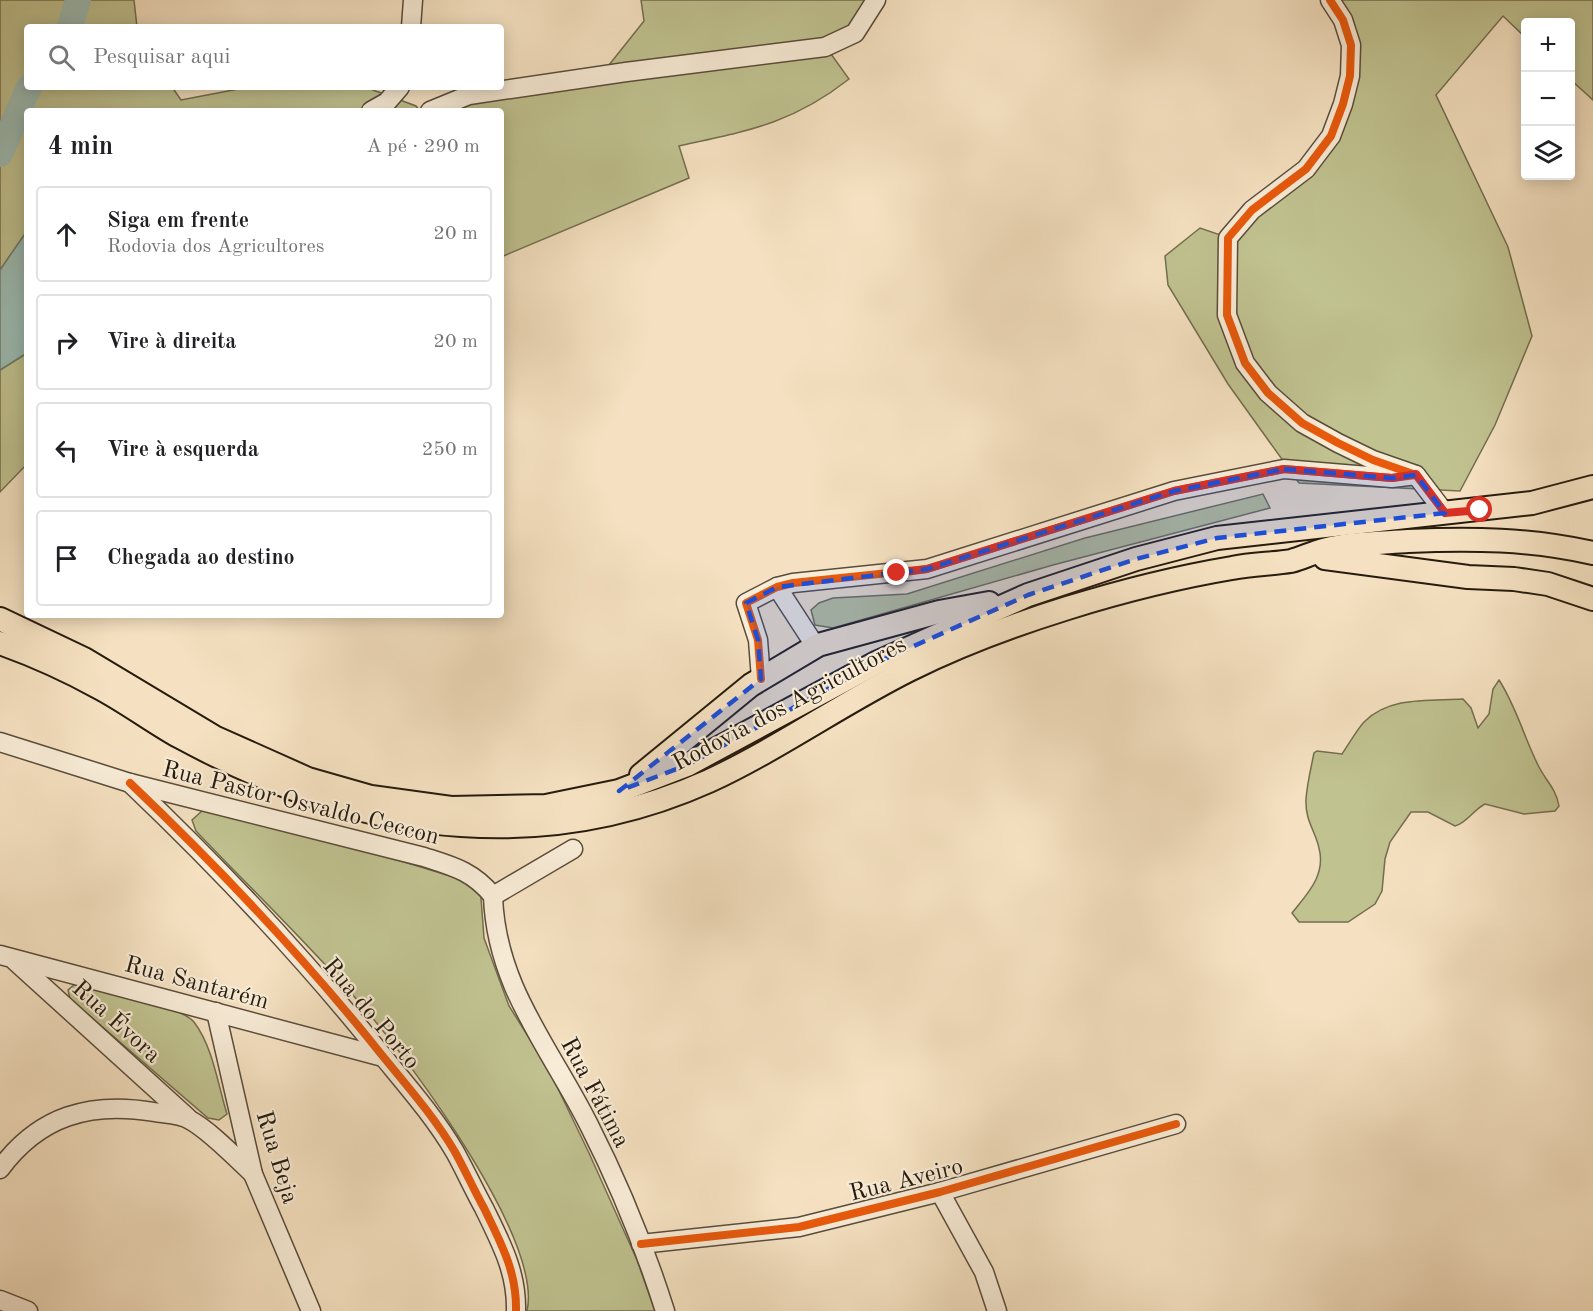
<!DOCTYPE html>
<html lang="pt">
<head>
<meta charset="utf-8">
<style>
	:root { --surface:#fff; --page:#f2f2f2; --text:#202124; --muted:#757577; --line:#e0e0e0 }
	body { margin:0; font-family:"Old Standard TT",serif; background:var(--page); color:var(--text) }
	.controls { position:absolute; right:18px; top:18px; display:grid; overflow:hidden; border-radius:6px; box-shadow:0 3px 15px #0003 }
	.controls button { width:54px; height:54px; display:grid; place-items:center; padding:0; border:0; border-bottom:2px solid var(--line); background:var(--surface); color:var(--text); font:30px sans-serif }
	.stop { position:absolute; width:18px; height:18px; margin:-14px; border:4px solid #d93025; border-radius:50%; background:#fff }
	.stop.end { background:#d93025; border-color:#fff; box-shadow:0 2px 6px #0008 }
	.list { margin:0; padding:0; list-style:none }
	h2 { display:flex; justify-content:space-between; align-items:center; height:78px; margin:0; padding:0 24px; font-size:26px }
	h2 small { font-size:20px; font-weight:400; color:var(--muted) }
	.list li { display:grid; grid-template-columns:39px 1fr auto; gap:18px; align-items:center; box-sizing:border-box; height:96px; margin:0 12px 12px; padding:0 12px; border:2px solid var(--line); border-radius:6px }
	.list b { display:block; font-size:22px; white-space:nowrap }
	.list p { margin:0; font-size:20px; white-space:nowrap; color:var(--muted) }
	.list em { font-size:20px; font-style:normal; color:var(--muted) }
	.icon { flex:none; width:33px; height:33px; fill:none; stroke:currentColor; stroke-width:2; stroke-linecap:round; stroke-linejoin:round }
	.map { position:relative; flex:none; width:1593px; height:1311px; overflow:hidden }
	.search { position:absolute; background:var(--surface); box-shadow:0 3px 15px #0003; left:24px; top:24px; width:480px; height:66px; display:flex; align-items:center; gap:15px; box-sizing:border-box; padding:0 21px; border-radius:6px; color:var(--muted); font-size:22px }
	.panel { position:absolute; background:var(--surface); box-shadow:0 3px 15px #0003; left:24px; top:108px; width:480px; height:510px; border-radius:6px }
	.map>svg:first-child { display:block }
	.green { fill:#c0c290; stroke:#736e4f; stroke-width:1.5 }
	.water { fill:#9cbdb5; stroke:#6d7c72; stroke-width:1.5 }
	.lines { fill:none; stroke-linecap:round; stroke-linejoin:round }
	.river { stroke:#9cbdb5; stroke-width:26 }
	.minor-casing { stroke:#5a4c3b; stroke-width:21 }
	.major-casing { stroke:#261b0e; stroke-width:26 }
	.minor { stroke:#f8ecd7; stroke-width:18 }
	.major { stroke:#f5e1c1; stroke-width:22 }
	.cycleway-casing { stroke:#f8ecd7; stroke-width:11 }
	.cycleway { stroke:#e8590c; stroke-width:8 }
	.route { stroke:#d93025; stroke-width:8 }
	.marked { fill:#1d4ed8; fill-opacity:0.2; stroke:#1d4ed8; stroke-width:4.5; stroke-dasharray:12 8; stroke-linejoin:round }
	.labels { text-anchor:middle; stroke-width:4.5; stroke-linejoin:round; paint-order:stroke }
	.street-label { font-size:24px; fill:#261b0e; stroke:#f8ecd7 }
</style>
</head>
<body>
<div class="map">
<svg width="1593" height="1311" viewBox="0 0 1593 1311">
	<rect width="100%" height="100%" fill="#f5e1c1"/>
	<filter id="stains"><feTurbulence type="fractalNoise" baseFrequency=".00333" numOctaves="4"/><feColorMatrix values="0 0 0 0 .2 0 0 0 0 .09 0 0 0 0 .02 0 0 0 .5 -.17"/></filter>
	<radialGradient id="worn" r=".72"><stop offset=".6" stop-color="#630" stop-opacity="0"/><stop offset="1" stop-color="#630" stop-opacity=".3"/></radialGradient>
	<g class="green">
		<polygon points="0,0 134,0 137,27 27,27 27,87 172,87 181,100 249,87 365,87 416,106 420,111 27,111 27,231 0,270"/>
		<path d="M641,0H876L874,6L826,47L849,79C792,124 747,131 679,146L689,178L501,257V111H430L601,75L644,21Z"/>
		<polygon points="1330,0 1593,0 1593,100 1571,80 1570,22 1526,22 1525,37 1503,16 1436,95 1508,247 1532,336 1495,425 1460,491 1299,483 1228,384 1168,285 1165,256 1200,228 1229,238 1306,169 1350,76"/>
		<polygon points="27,353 27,464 0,492 0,370"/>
		<polygon points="1263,494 1270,508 1053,565 833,628 815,625 811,610 819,603 833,598 907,594 1085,538"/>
		<path d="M1499,680C1516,706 1524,737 1538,765C1545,780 1556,788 1559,806L1555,811L1524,814L1485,804C1473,810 1467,823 1455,826L1428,812H1411L1390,842L1385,859L1382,891L1375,904L1348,922H1299L1292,913C1308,893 1326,875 1319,848C1315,830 1305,821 1306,799C1307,784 1311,768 1314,753L1317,751L1342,754C1349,744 1356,731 1364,722C1390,696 1429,701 1463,699L1471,708L1478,728L1489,714L1493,689Z"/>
		<path d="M203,810L358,848L480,885L484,938L509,1006L548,1068L589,1153L637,1260L655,1311H527C543,1240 412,1064 365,1009C312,947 252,890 196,831L192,820Z"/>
		<path d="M76,983C99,989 181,1006 194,1022C213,1047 218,1085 227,1114L219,1120L208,1118L70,999L68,990Z"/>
	</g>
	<polygon class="water" points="27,231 27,353 0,370 0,270"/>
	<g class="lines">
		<g class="river">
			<polyline points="70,27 78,0"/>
			<polyline points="0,154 29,87"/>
		</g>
		<g class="minor-casing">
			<g id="minor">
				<polyline points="1330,0 1343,20 1351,45 1350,76 1343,104 1331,136 1306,169 1252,210 1228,238 1227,315 1245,363 1268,393 1302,423 1338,443 1373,460 1416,475 1445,513"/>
				<polyline points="411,27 413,0"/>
				<polyline points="371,111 387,102 400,87"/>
				<polyline points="430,111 469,95 626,72 825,47 855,33 876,0"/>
				<polyline points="777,587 816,647"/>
				<polyline points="761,679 758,640 746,603 777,587 793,583 927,569 1174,491 1284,469 1392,478 1416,475"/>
				<path d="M0,742L130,783L424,857C452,866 473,871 493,896L573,849"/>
				<path d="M130,783C215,864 295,948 369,1039C398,1076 431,1111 455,1152C465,1170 474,1190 484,1208C501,1243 517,1272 516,1311"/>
				<path d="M493,896C496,987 550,1047 589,1125C619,1184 645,1248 665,1311"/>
				<polyline points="0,955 383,1057"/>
				<polyline points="15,961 188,1118"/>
				<polyline points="216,1012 253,1174 311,1311"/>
				<path d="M0,1169C39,1116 90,1101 154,1112C165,1114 181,1114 190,1120C209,1130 236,1158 253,1174"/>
				<polyline points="940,1192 984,1272 997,1311"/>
				<polyline points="641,1244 799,1227 940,1192 1176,1124"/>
				<polyline points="0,1300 28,1311"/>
			</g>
		</g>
		<g class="major-casing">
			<g id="major">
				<polyline points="1325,558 1468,577 1514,579 1548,584 1593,599"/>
				<polyline points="0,619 84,659 214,737 308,779 371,797 451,808 546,806 619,791 687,765 878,662 1028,595 1136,559 1217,538 1532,503 1593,487"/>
				<path d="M0,643C34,655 69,671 100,688C128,703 153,722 180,737C269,785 359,819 461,825C546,831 631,816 709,781C778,749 841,704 909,670C1001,624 1131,585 1232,568C1252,564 1272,564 1291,561C1302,558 1312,553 1323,550C1350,543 1380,543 1408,541C1472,538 1530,539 1593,553"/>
				<polyline points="641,775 751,685 818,645 939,612 989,603"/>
			</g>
		</g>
		<use href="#minor" class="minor"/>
		<use href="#major" class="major"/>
		<g class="cycleway-casing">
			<g id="cycleway">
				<polyline points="1330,0 1343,20 1351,45 1350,76 1343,104 1331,136 1306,169 1252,210 1228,238 1227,315 1245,363 1268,393 1302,423 1338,443 1373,460 1416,475 1445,513"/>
				<polyline points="761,679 758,640 746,603 777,587 793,583 927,569 1174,491 1284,469 1392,478 1416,475"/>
				<path d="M130,783C215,864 295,948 369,1039C398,1076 431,1111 455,1152C465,1170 474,1190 484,1208C501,1243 517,1272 516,1311"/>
				<polyline points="641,1244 799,1227 940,1192 1176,1124"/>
			</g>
		</g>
		<use href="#cycleway" class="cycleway"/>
	</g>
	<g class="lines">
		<polyline class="route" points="897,573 927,569 1174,491 1284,469 1392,478 1416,474 1445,513 1480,510"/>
	</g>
	<path class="marked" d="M1284,469L1392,478L1416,475L1445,513L1217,538L1136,559L1028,595L878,662L687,765L619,791L761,679L758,640L746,603L777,587L927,569L1174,491Z"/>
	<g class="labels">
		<g class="street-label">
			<text transform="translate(789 703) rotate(-28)" y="8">Rodovia dos Agricultores</text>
			<text transform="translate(301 802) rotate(14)" y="8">Rua Pastor Osvaldo Ceccon</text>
			<text transform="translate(197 982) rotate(15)" y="8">Rua Santarém</text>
			<text transform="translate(372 1013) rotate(50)" y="8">Rua do Porto</text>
			<text transform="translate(117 1021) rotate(42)" y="8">Rua Évora</text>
			<text transform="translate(596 1092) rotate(62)" y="8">Rua Fátima</text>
			<text transform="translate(278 1157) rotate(73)" y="8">Rua Beja</text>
			<text transform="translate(906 1179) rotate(-14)" y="8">Rua Aveiro</text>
		</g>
	</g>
	<rect width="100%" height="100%" filter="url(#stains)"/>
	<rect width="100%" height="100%" fill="url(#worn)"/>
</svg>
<div class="controls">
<button>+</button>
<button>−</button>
<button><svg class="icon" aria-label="layers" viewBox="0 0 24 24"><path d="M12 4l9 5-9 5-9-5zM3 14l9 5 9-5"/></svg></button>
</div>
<div class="stop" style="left:1480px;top:510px"></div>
<div class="stop end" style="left:897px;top:573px"></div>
<div class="search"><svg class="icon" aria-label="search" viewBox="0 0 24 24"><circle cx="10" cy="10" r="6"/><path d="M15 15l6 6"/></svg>Pesquisar aqui</div>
<section class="panel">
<h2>4 min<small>A pé · 290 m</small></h2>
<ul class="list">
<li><svg class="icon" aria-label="ahead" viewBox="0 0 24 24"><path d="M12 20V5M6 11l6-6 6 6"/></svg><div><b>Siga em frente</b><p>Rodovia dos Agricultores</p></div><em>20 m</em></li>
<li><svg class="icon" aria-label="right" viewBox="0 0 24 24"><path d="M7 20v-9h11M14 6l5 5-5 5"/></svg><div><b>Vire à direita</b></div><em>20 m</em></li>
<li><svg class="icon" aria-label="left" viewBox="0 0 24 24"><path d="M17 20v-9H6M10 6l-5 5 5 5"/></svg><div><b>Vire à esquerda</b></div><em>250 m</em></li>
<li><svg class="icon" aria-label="arrive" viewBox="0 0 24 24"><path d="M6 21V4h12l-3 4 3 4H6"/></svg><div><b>Chegada ao destino</b></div></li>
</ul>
</section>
</div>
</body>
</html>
